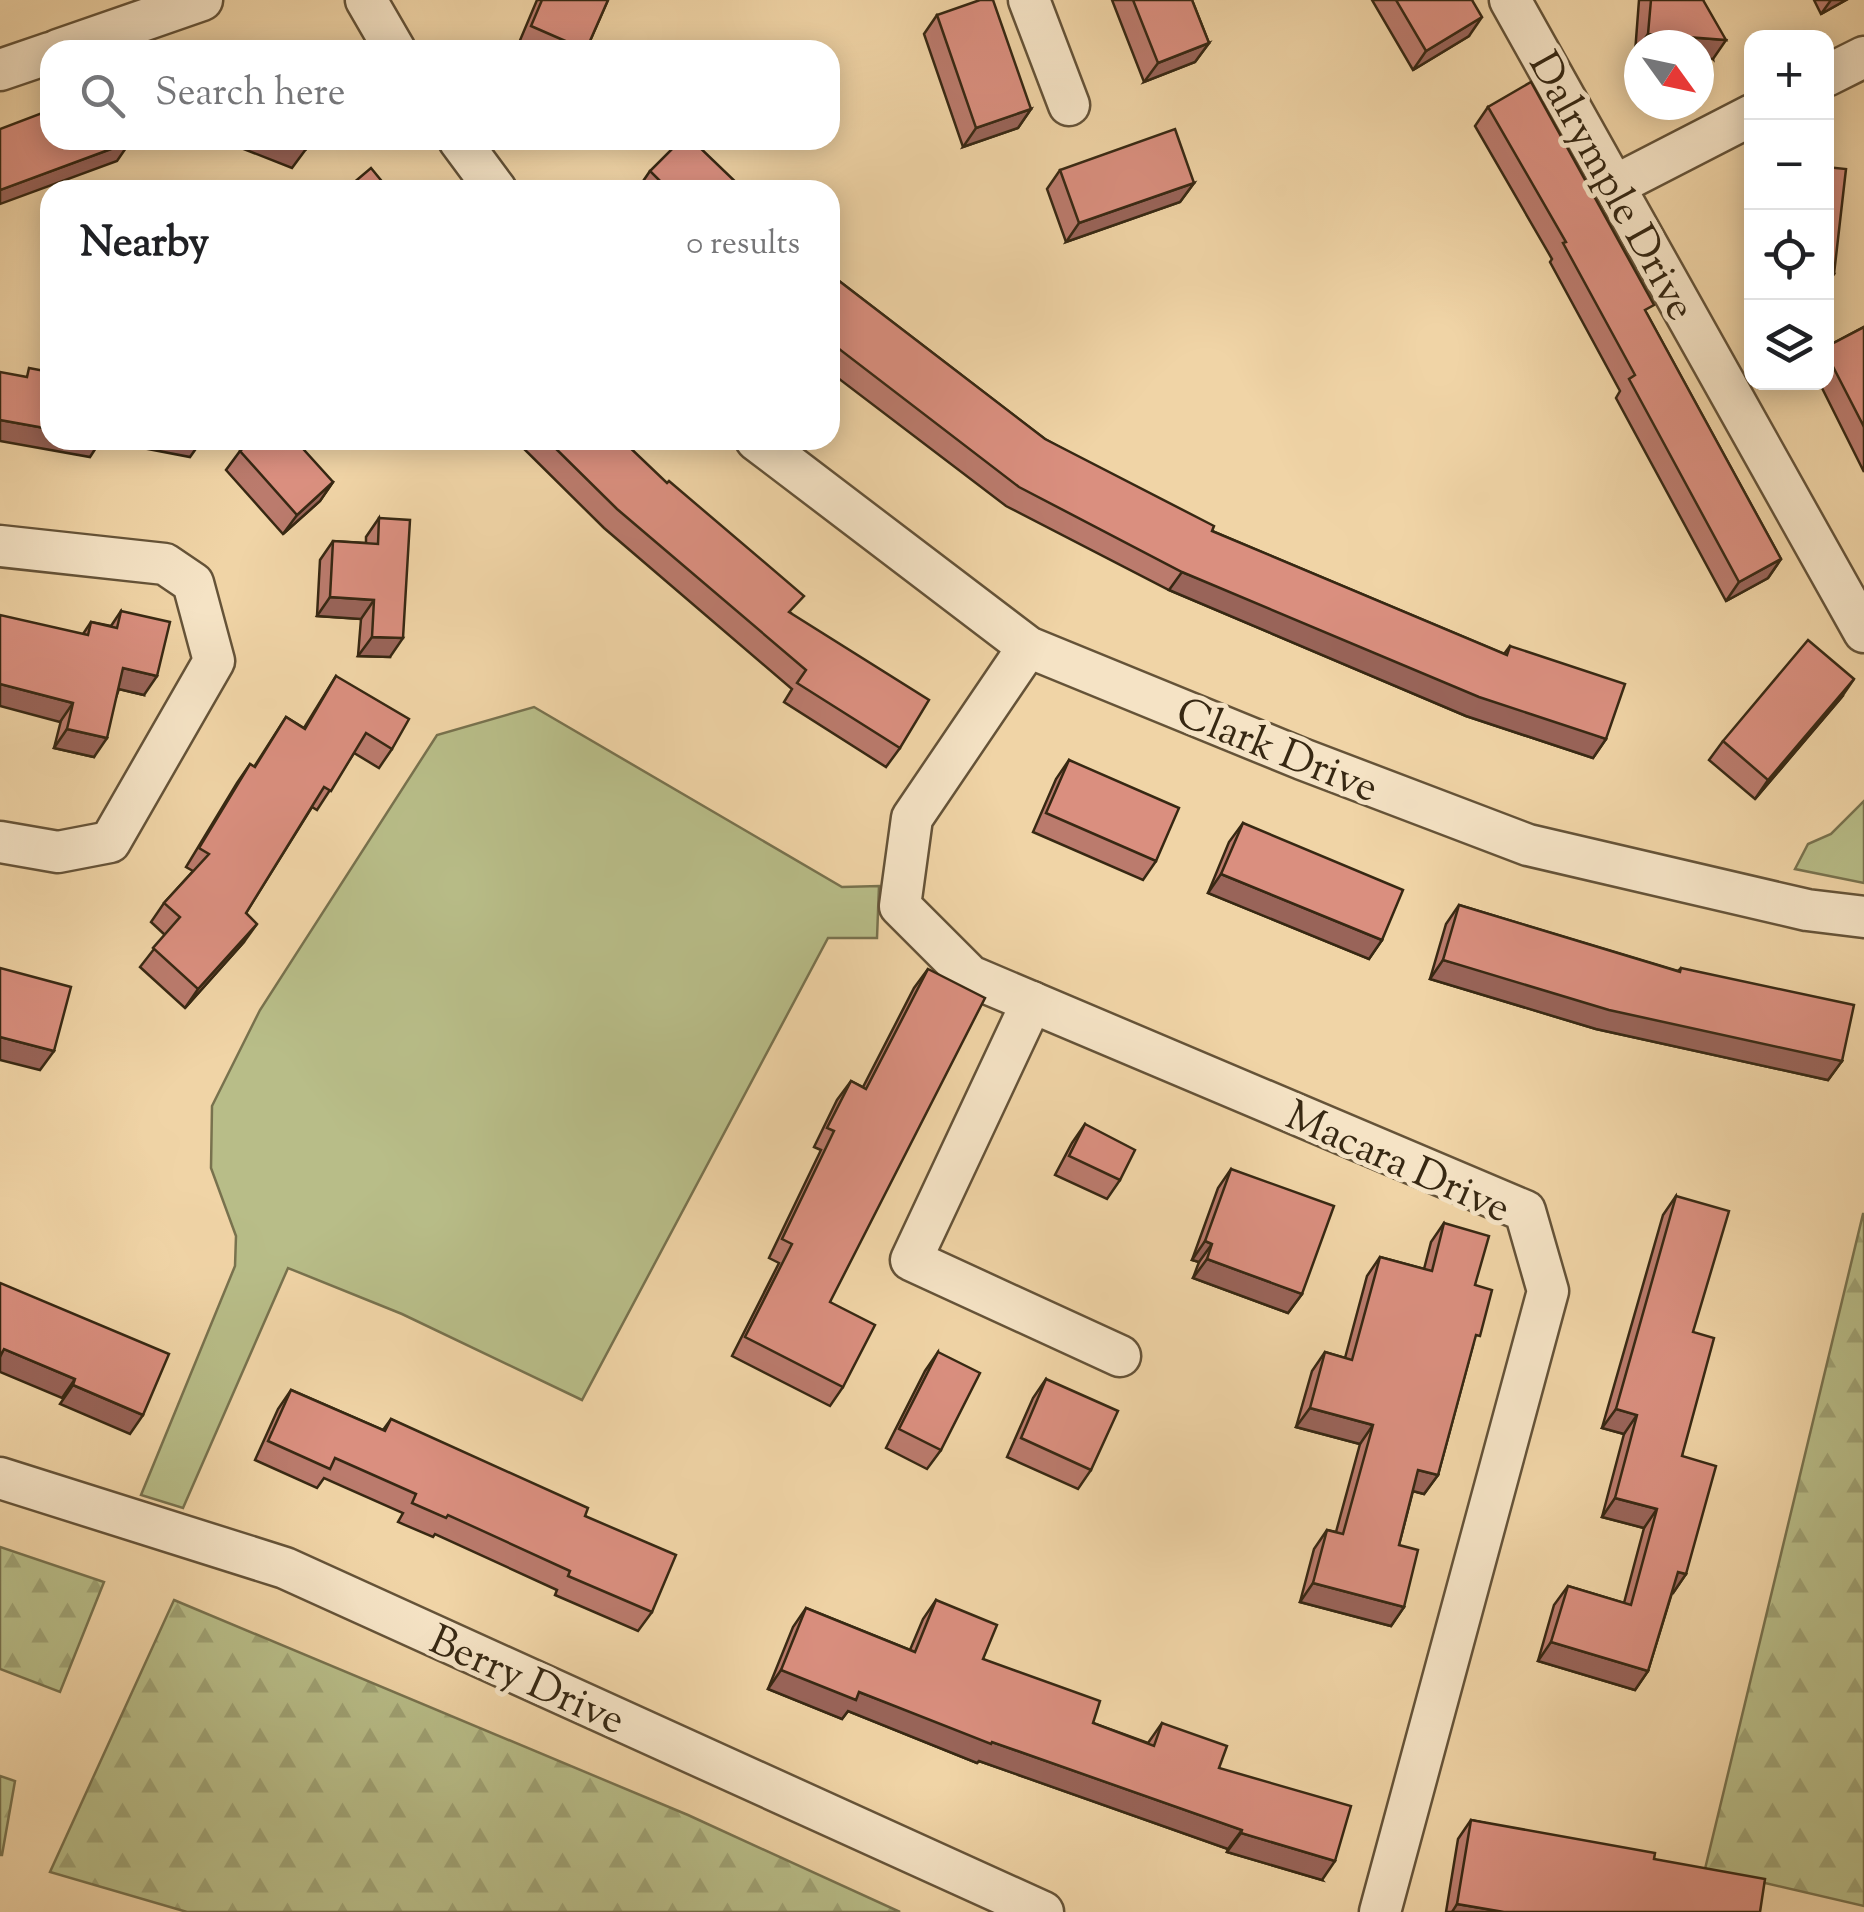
<!DOCTYPE html>
<html lang="en">
<head>
<meta charset="utf-8">
<style>
	:root { --surface:#fff; --page:#f2f2f2; --text:#202124; --muted:#757577; --line:#e0e0e0 }
	body { margin:0; font-family:"Sorts Mill Goudy",serif; background:var(--page); color:var(--text) }
	.controls { position:absolute; right:30px; top:30px; display:grid; overflow:hidden; border-radius:20px; box-shadow:0 5px 25px #0003 }
	.controls button { width:90px; height:90px; display:grid; place-items:center; padding:0; border:0; border-bottom:2px solid var(--line); background:var(--surface); color:var(--text); font:50px sans-serif }
	.compass { position:absolute; left:1624px; top:30px; width:90px; height:90px; border-radius:50%; background:var(--surface); box-shadow:0 5px 25px #0003; rotate:123deg }
	.list { margin:0; padding:0; list-style:none }
	h2 { display:flex; justify-content:space-between; align-items:center; height:130px; margin:0; padding:0 40px; font-size:42px }
	h2 small { font-size:32px; font-weight:400; color:var(--muted) }
	.icon { flex:none; width:55px; height:55px; fill:none; stroke:currentColor; stroke-width:2; stroke-linecap:round; stroke-linejoin:round }
	.map { position:relative; flex:none; width:1864px; height:1912px; overflow:hidden }
	.search { position:absolute; background:var(--surface); box-shadow:0 5px 25px #0003; left:40px; top:40px; width:800px; height:110px; display:flex; align-items:center; gap:25px; box-sizing:border-box; padding:0 35px; border-radius:30px; color:var(--muted); font-size:38px }
	.panel { position:absolute; background:var(--surface); box-shadow:0 5px 25px #0003; left:40px; top:180px; width:800px; height:270px; border-radius:30px }
	.map>svg:first-child { display:block }
	.forest { fill:url(#forest-firs); stroke:#78724e; stroke-width:2.5 }
	.green { fill:#b8bd88; stroke:#78724e; stroke-width:2.5 }
	.lines { fill:none; stroke-linecap:round; stroke-linejoin:round }
	.street-casing { stroke:#655338; stroke-width:45 }
	.street { stroke:#f5e3c5; stroke-width:40 }
	.wall { fill:#bb7b6d; stroke:#372813; stroke-width:2.5 }
	.shaded-wall { fill:#996459; stroke:#372813; stroke-width:2.5 }
	.building { fill:#da8f7f; stroke:#372813; stroke-width:2.5 }
	.labels { text-anchor:middle; stroke-width:10; stroke-linejoin:round; paint-order:stroke }
	.street-label { font-size:42px; fill:#372813; stroke:#f5e3c5 }
</style>
</head>
<body>
<div class="map">
<svg width="1864" height="1912" viewBox="0 0 1864 1912">
	<defs>
		<pattern id="forest-firs" width="22" height="20" patternUnits="userSpaceOnUse" patternTransform="scale(2.5)"><rect width="22" height="20" fill="#b8bd88"/><path d="M5 1l3.5 6h-7zM16 11l3.5 6h-7z" fill="#9fa274"/></pattern>
	</defs>
	<rect width="100%" height="100%" fill="#f0d4a6"/>
	<filter id="stains"><feTurbulence type="fractalNoise" baseFrequency=".002" numOctaves="4"/><feColorMatrix values="0 0 0 0 .2 0 0 0 0 .09 0 0 0 0 .02 0 0 0 .5 -.17"/></filter>
	<radialGradient id="worn" r=".72"><stop offset=".6" stop-color="#630" stop-opacity="0"/><stop offset="1" stop-color="#630" stop-opacity=".3"/></radialGradient>
	<g class="forest">
		<polygon points="1863,1214 1864,1214 1864,1906 1705,1869"/>
		<polygon points="0,1547 104,1582 60,1692 0,1669"/>
		<polygon points="174,1600 688,1815 900,1912 187,1912 50,1872"/>
		<polygon points="0,1776 15,1781 2,1855 0,1855"/>
	</g>
	<g class="green">
		<polygon points="534,707 842,887 879,886 877,938 828,938 582,1400 402,1314 288,1268 183,1508 141,1495 235,1266 236,1236 211,1168 212,1106 260,1010 437,735"/>
		<polygon points="1864,801 1864,883 1795,869 1808,844 1831,834"/>
	</g>
	<g class="lines">
		<g class="street-casing">
			<g id="street">
				<polyline points="366,0 395,50"/>
				<polyline points="1029,0 1069,105"/>
				<polyline points="1510,0 1864,632"/>
				<polyline points="58,50 202,0"/>
				<polyline points="0,70 50,53"/>
				<polyline points="1826,76 1864,57"/>
				<polyline points="459,140 496,190"/>
				<polyline points="1614,186 1752,115"/>
				<polyline points="756,440 1028,647 1302,759 1528,845 1807,910 1864,917"/>
				<polyline points="0,546 165,564 193,583 214,661 110,842 58,852 0,842"/>
				<polyline points="1028,647 912,818 900,906 970,976 1525,1211 1548,1291 1380,1912"/>
				<polyline points="1032,1002 911,1260 1120,1356"/>
				<polyline points="0,1478 285,1568 1043,1912"/>
			</g>
		</g>
		<use href="#street" class="street"/>
	</g>
	<g class="wall">
		<polygon points="537,0 608,0 586,50 529,50 518,45"/>
		<polygon points="1112,0 1192,0 1209,43 1195,62 1144,82"/>
		<polygon points="1372,0 1472,0 1469,36 1413,70"/>
		<polygon points="1639,0 1703,0 1713,59 1699,45 1639,45 1639,54 1635,53"/>
		<polygon points="1814,0 1846,0 1821,14"/>
		<polygon points="937,15 1031,109 1018,128 963,147 924,34"/>
		<polygon points="1488,107 1647,314 1781,559 1768,578 1726,601 1616,398 1620,391 1550,262 1552,259 1475,126"/>
		<polygon points="1060,170 1194,183 1180,202 1066,242 1047,189"/>
		<polygon points="650,171 744,190 637,190"/>
		<polygon points="830,274 1045,439 1212,531 1504,654 1510,646 1606,739 1593,758 1466,716 1169,590 1006,506 830,372"/>
		<polygon points="1864,327 1864,472 1819,382 1826,382 1826,347"/>
		<polygon points="515,440 622,440 791,613 900,748 886,767 784,702 792,689 604,528"/>
		<polygon points="240,451 333,482 320,501 283,534 226,470"/>
		<polygon points="379,518 390,657 358,656 361,619 317,616 320,560 333,541 366,543 366,537"/>
		<polygon points="121,611 144,695 119,689 94,757 54,748 83,634 91,622 111,626"/>
		<polygon points="336,676 392,749 379,768 354,753 317,810 312,807 246,913 244,942 185,1008 140,967 165,935 151,922 164,903 193,871 186,867 237,783 250,764 254,767 286,717 304,728"/>
		<polygon points="1841,698 1755,799 1709,760 1723,741"/>
		<polygon points="1069,760 1156,861 1143,880 1033,832 1056,779"/>
		<polygon points="1243,823 1382,940 1369,959 1208,893 1229,842"/>
		<polygon points="1459,905 1678,971 1681,968 1842,1061 1828,1080 1596,1029 1430,979 1446,924"/>
		<polygon points="928,969 830,1302 843,1387 830,1406 732,1356 779,1263 769,1258 821,1150 814,1147 837,1100 851,1081 863,1087 914,988"/>
		<polygon points="1085,1124 1120,1180 1107,1199 1055,1175 1072,1143"/>
		<polygon points="1231,1169 1302,1294 1288,1313 1193,1278 1199,1262 1192,1260 1218,1188"/>
		<polygon points="1676,1196 1693,1332 1682,1456 1686,1574 1673,1593 1672,1593 1648,1671 1635,1690 1538,1661 1554,1605 1568,1586 1624,1603 1644,1528 1602,1517 1624,1434 1602,1428 1663,1215"/>
		<polygon points="1444,1223 1475,1285 1473,1345 1438,1475 1424,1494 1413,1491 1399,1545 1404,1607 1391,1626 1300,1602 1314,1549 1327,1530 1336,1532 1360,1444 1296,1427 1312,1371 1325,1352 1345,1358 1367,1276 1380,1257 1424,1269 1431,1242"/>
		<polygon points="938,1352 941,1450 927,1469 886,1448 925,1371"/>
		<polygon points="1046,1379 1091,1470 1078,1489 1007,1457 1033,1398"/>
		<polygon points="291,1390 383,1430 391,1419 585,1516 652,1612 638,1631 555,1595 557,1590 435,1534 433,1537 398,1522 403,1513 324,1478 317,1488 255,1460 278,1409"/>
		<polygon points="936,1600 983,1659 1093,1723 1148,1743 1162,1723 1219,1768 1322,1880 1227,1852 1228,1849 979,1761 977,1763 848,1711 842,1719 768,1689 793,1627 806,1608 910,1650 923,1619"/>
		<polygon points="1471,1820 1654,1859 1760,1912 1446,1912 1458,1839"/>
	</g>
	<g class="shaded-wall">
		<polygon points="1831,0 1846,0 1821,14"/>
		<polygon points="1482,17 1469,36 1413,70 1426,51"/>
		<polygon points="1648,34 1726,40 1713,59 1699,58 1699,45 1640,45"/>
		<polygon points="1209,43 1195,62 1144,82 1158,63"/>
		<polygon points="1031,109 1018,128 963,147 976,128"/>
		<polygon points="221,140 283,140 306,149 292,168"/>
		<polygon points="130,142 117,161 0,204 0,190"/>
		<polygon points="1194,183 1180,202 1066,242 1079,223"/>
		<polygon points="1826,274 1834,274 1826,286"/>
		<polygon points="0,420 50,429 50,440 202,440 190,457 101,440 90,457 0,441"/>
		<polygon points="333,482 320,501 283,534 297,515"/>
		<polygon points="1781,559 1768,578 1726,601 1739,582"/>
		<polygon points="1182,572 1606,739 1593,758 1466,716 1169,590"/>
		<polygon points="330,597 374,600 361,619 317,616"/>
		<polygon points="372,637 403,638 390,657 358,656"/>
		<polygon points="123,668 157,676 144,695 110,687"/>
		<polygon points="1854,679 1841,698 1755,799 1768,780"/>
		<polygon points="0,684 73,703 60,722 0,706"/>
		<polygon points="67,729 107,738 94,757 54,748"/>
		<polygon points="1221,874 1382,940 1369,959 1208,893"/>
		<polygon points="257,924 244,942 185,1008 198,989"/>
		<polygon points="1443,960 1842,1061 1828,1080 1596,1029 1430,979"/>
		<polygon points="0,1037 54,1051 40,1070 0,1060"/>
		<polygon points="1205,1241 1212,1244 1199,1262 1192,1260"/>
		<polygon points="1207,1259 1302,1294 1288,1313 1193,1278"/>
		<polygon points="4,1349 75,1379 62,1398 0,1372 0,1355"/>
		<polygon points="73,1385 143,1415 130,1434 60,1404"/>
		<polygon points="1310,1408 1373,1425 1360,1444 1296,1427"/>
		<polygon points="1616,1409 1637,1415 1624,1434 1602,1428"/>
		<polygon points="1418,1470 1438,1475 1424,1494 1405,1489"/>
		<polygon points="1615,1498 1657,1509 1644,1528 1602,1517"/>
		<polygon points="1678,1572 1686,1574 1673,1593 1665,1591"/>
		<polygon points="1313,1583 1404,1607 1391,1626 1300,1602"/>
		<polygon points="1551,1642 1648,1671 1635,1690 1538,1661"/>
		<polygon points="781,1670 859,1692 992,1742 1242,1830 1228,1849 979,1761 977,1763 848,1711 842,1719 768,1689"/>
		<polygon points="1241,1833 1335,1861 1322,1880 1227,1852"/>
		<polygon points="1457,1904 1504,1912 1452,1912"/>
	</g>
	<g class="building">
		<polygon points="542,0 608,0 586,50 531,26"/>
		<polygon points="980,0 993,0 1031,109 976,128 937,15"/>
		<polygon points="1133,0 1192,0 1209,43 1158,63"/>
		<polygon points="1396,0 1472,0 1482,17 1426,51"/>
		<polygon points="1651,0 1703,0 1726,40 1648,34"/>
		<polygon points="1531,82 1654,305 1645,310 1781,559 1739,582 1629,379 1635,375 1563,243 1566,242 1488,107"/>
		<polygon points="50,110 50,140 130,140 130,142 0,190 0,129"/>
		<polygon points="1175,129 1194,183 1079,223 1060,170"/>
		<polygon points="283,140 309,140 306,149"/>
		<polygon points="681,140 692,140 744,190 669,190 650,171"/>
		<polygon points="1826,167 1846,169 1834,274 1826,274"/>
		<polygon points="371,168 389,190 345,190"/>
		<polygon points="830,274 1045,439 1214,526 1212,531 1507,655 1510,646 1625,684 1606,739 1479,697 1182,572 1019,487 830,342"/>
		<polygon points="1864,327 1864,427 1826,353 1826,347"/>
		<polygon points="29,368 50,372 50,429 0,420 0,372 27,377"/>
		<polygon points="252,440 295,440 333,482 297,515 240,451"/>
		<polygon points="547,440 622,440 667,483 669,481 804,596 789,612 929,700 900,748 797,683 806,670 617,509"/>
		<polygon points="379,518 410,520 403,638 372,637 374,600 330,597 333,541 378,544"/>
		<polygon points="121,611 170,622 157,676 123,668 107,738 67,729 73,703 0,684 0,615 88,635 91,622 117,628"/>
		<polygon points="1808,640 1854,679 1768,780 1723,741"/>
		<polygon points="336,676 409,719 392,749 366,733 331,791 324,787 246,913 257,924 198,989 153,948 180,917 164,903 209,854 199,848 250,764 255,767 286,717 305,729"/>
		<polygon points="1069,760 1179,808 1156,861 1046,813"/>
		<polygon points="1243,823 1403,890 1382,940 1221,874"/>
		<polygon points="1459,905 1680,972 1681,968 1854,1005 1842,1061 1609,1010 1443,960"/>
		<polygon points="0,968 71,987 54,1051 0,1037"/>
		<polygon points="928,969 985,998 830,1302 875,1325 843,1387 745,1337 792,1244 782,1239 834,1131 827,1128 851,1081 866,1089"/>
		<polygon points="1085,1124 1135,1150 1120,1180 1069,1156"/>
		<polygon points="1231,1169 1334,1206 1302,1294 1207,1259 1212,1244 1205,1241"/>
		<polygon points="1676,1196 1729,1211 1693,1332 1714,1338 1682,1456 1716,1466 1686,1574 1678,1572 1648,1671 1551,1642 1568,1586 1631,1605 1657,1509 1615,1498 1637,1415 1616,1409"/>
		<polygon points="1444,1223 1489,1236 1475,1285 1492,1290 1480,1336 1476,1335 1438,1475 1418,1470 1399,1545 1418,1550 1404,1607 1313,1583 1327,1530 1343,1534 1373,1425 1310,1408 1325,1352 1352,1360 1380,1257 1432,1271"/>
		<polygon points="0,1283 169,1354 143,1415 73,1385 75,1379 4,1349 0,1357"/>
		<polygon points="938,1352 980,1373 941,1450 899,1429"/>
		<polygon points="1046,1379 1118,1411 1091,1470 1021,1438"/>
		<polygon points="291,1390 385,1431 391,1419 588,1508 585,1516 676,1555 652,1612 568,1576 570,1571 448,1515 446,1518 412,1503 416,1494 335,1458 330,1469 268,1441"/>
		<polygon points="936,1600 997,1625 983,1659 1100,1701 1093,1723 1154,1746 1162,1723 1227,1746 1219,1768 1351,1806 1335,1861 1241,1833 1242,1830 992,1742 991,1744 859,1692 856,1700 781,1670 806,1608 915,1652"/>
		<polygon points="1471,1820 1655,1853 1654,1859 1765,1879 1760,1912 1504,1912 1457,1904"/>
	</g>
	<g class="labels">
		<g class="street-label">
			<text transform="translate(1614 185) rotate(61)" y="15">Dalrymple Drive</text>
			<text transform="translate(1278 748) rotate(22)" y="15">Clark Drive</text>
			<text transform="translate(1399 1160) rotate(24)" y="15">Macara Drive</text>
			<text transform="translate(528 1678) rotate(24)" y="15">Berry Drive</text>
		</g>
	</g>
	<rect width="100%" height="100%" filter="url(#stains)"/>
	<rect width="100%" height="100%" fill="url(#worn)"/>
</svg>
<div class="controls">
<button>+</button>
<button>−</button>
<button><svg class="icon" aria-label="locate" viewBox="0 0 24 24"><circle cx="12" cy="12" r="6"/><path d="M12 2v4M12 18v4M2 12h4M18 12h4"/></svg></button>
<button><svg class="icon" aria-label="layers" viewBox="0 0 24 24"><path d="M12 4l9 5-9 5-9-5zM3 14l9 5 9-5"/></svg></button>
</div>
<svg class="compass" viewBox="-18 -18 36 36"><path d="M0-13l5 13h-10z" fill="#e53935"/><path d="M0 13l5-13h-10z" fill="#757577"/></svg>
<div class="search"><svg class="icon" aria-label="search" viewBox="0 0 24 24"><circle cx="10" cy="10" r="6"/><path d="M15 15l6 6"/></svg>Search here</div>
<section class="panel">
<h2>Nearby<small>0 results</small></h2>
<ul class="list">
</ul>
</section>
</div>
</body>
</html>
